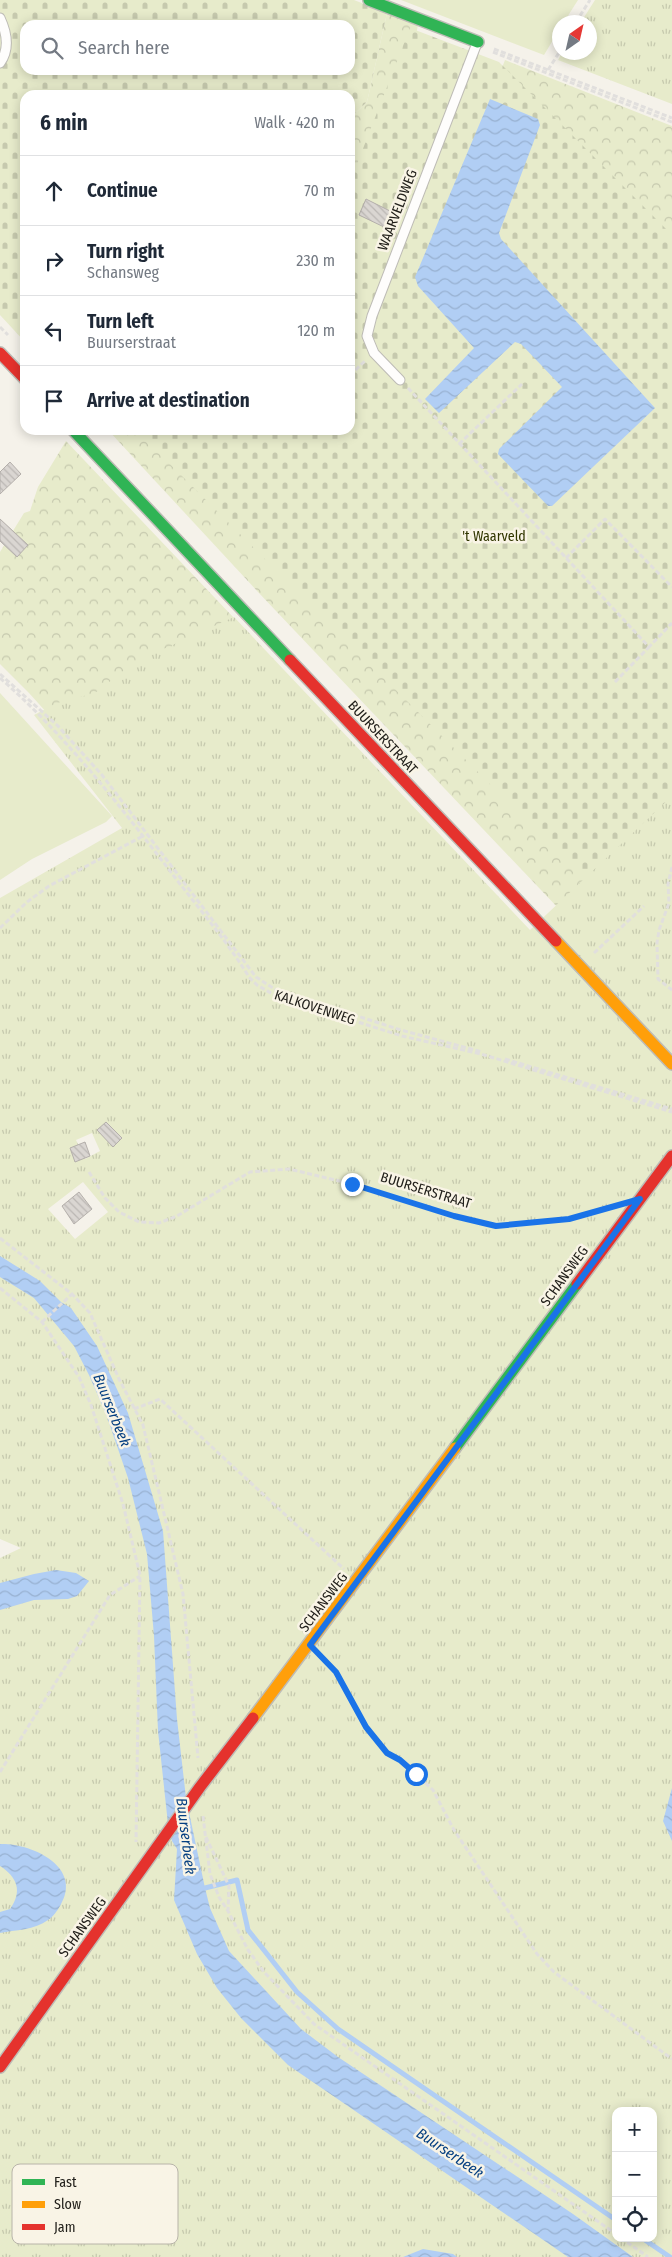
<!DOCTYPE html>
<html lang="en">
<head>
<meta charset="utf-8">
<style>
	:root { --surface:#fff; --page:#f2f2f3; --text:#1f2937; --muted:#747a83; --line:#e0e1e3 }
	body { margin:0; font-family:"Fira Sans Condensed",sans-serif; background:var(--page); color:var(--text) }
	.controls { position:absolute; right:15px; bottom:15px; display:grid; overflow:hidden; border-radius:10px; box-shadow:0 2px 12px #0003 }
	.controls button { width:45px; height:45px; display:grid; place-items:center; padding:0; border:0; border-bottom:1px solid var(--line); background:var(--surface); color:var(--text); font:25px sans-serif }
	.compass { position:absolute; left:552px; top:15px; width:45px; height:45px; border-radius:50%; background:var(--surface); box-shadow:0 2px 12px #0003; rotate:34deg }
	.stop { position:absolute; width:15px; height:15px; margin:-11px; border:4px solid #1a73e8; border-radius:50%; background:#fff }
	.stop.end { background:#1a73e8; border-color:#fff; box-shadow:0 1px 5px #0008 }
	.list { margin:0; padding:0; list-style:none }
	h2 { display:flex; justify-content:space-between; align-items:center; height:65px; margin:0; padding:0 20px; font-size:21px }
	h2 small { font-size:16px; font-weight:400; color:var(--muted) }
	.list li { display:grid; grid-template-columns:32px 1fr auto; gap:15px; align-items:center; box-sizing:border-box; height:70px; padding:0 20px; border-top:1px solid var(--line) }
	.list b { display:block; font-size:19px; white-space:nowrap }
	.list p { margin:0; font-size:16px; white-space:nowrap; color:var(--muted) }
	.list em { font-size:16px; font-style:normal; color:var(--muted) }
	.icon { flex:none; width:28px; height:28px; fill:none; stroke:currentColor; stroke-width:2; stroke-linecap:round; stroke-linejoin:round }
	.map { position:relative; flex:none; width:672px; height:2257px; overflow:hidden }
	.search { position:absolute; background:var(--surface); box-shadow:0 2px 12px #0003; left:20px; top:20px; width:335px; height:55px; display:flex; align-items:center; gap:12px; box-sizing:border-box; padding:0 18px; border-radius:15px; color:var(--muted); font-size:19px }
	.panel { position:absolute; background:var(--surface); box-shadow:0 2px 12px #0003; left:20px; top:90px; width:335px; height:345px; border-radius:15px }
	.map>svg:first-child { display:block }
	.grass { fill:#e7ebcb }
	.forest { fill:url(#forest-crowns) }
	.cemetery { fill:url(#cemetery-stones); fill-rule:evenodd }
	.park { fill:url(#park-tufts); fill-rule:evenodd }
	.water { fill:url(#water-waves) }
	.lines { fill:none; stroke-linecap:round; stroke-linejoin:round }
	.stream { stroke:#b1cef4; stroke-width:5 }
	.building { fill:url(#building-back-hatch); stroke:#b4afab }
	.lane-casing { stroke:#bebcb6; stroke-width:11 }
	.fast-casing { stroke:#bebcb6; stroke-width:14 }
	.slow-casing { stroke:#bebcb6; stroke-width:14 }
	.jam-casing { stroke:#bebcb6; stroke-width:14 }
	.path { stroke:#e1dfdd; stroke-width:3; stroke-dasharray:5 2.5; stroke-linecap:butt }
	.lane { stroke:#fefdfc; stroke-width:9 }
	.fast { stroke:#30b455; stroke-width:11 }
	.slow { stroke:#ff9f0a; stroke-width:11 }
	.jam { stroke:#e5322d; stroke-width:11 }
	.route { stroke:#1a73e8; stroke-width:6 }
	.labels { text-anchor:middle; stroke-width:5; stroke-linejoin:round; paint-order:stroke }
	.street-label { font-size:14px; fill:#22201b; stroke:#f9f4e6 }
	.park-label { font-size:14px; fill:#313600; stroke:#f9f4e6 }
	.water-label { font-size:15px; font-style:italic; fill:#053f81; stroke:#f9f4e6 }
	.key { fill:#f9f4e6; stroke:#b8b4a9; stroke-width:1 }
	.key-label { font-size:14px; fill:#22201b }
</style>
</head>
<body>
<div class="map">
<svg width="672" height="2257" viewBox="0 0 672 2257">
	<defs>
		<pattern id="forest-crowns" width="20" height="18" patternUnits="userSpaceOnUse" patternTransform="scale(1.25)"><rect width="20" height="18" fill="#e7ebcb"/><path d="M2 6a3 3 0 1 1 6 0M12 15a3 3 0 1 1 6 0" fill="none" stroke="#c6c9ae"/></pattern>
		<pattern id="cemetery-stones" width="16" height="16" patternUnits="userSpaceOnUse" patternTransform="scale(1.25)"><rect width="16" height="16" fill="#e7ebcb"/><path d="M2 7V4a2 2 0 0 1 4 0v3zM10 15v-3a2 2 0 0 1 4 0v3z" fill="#c6c9ae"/></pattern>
		<pattern id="park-tufts" width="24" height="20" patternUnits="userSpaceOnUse" patternTransform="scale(1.25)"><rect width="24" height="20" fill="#e7ebcb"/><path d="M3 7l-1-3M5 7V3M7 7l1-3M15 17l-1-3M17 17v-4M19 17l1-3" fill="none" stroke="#c6c9ae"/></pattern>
		<pattern id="water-waves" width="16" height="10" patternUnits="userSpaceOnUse" patternTransform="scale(1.25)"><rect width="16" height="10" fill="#b1cef4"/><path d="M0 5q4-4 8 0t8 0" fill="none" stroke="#98b1d1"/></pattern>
		<pattern id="building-back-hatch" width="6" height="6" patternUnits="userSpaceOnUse" patternTransform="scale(1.25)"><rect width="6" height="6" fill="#dad6d2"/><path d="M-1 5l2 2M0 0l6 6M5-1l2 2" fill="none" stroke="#bbb7b4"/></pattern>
	</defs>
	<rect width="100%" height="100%" fill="#f5f2ea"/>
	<g class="grass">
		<polygon points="401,0 578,0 564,22 560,22 559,30 544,55"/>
		<polygon points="0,693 112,816 106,822 32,859 0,880"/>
	</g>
	<g class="forest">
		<polygon points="387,13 418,25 350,355 350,118 367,102"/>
		<polygon points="505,60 672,126 672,426 490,99"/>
		<polygon points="108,430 350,430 574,842 672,1028 258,592"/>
		<polygon points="66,441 234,618 94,765 29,693 0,664 0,552 24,513 30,511 38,487"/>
	</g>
	<g class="cemetery">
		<path d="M0,0H354L387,13L367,102L350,118V95H25V342L0,315ZM25,25H350V70H25Z"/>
		<polygon points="410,28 499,62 672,235 672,838 608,902 136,430 350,430 350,182"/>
	</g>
	<g class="park">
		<polygon points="595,0 672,0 672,104 558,60 562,53 590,52 590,22 581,22"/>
		<path d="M234,617L530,930L672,796V2257H0V1558L21,1548L0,1539V898L122,828L34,715L57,703L95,693L135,662ZM92,1133L100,1151L85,1159L76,1140ZM83,1182L108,1212L75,1239L48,1209ZM616,2111H653V2238H616Z"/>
	</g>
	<g class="water">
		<polygon points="490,99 538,119 540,125 499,233 501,239 655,408 552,506 548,506 498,454 499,449 562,387 521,344 515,342 439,413 425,399 474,348 418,286 415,277"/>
		<polygon points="0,1256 40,1281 61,1302 71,1308 97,1346 128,1413 163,1531 177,1719 186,1798 205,1888 210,1908 229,1951 301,2029 338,2057 573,2214 633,2257 568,2257 288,2065 241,2018 217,1988 197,1954 174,1900 177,1849 172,1841 168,1824 158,1731 154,1636 147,1554 128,1478 106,1414 89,1375 74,1346 34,1298 0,1277"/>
		<polygon points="56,1570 76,1573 89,1581 77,1596 68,1599 34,1600 0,1610 0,1583 34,1574"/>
		<polygon points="672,1788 672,1841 663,1821"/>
		<path d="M0,1844C32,1843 84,1867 60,1906C57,1911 53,1917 48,1920C35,1930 15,1930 0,1933V1912L10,1909C23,1891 17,1877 0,1866Z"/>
		<polygon points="423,2249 453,2254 457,2257 403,2257"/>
	</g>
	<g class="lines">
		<g class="stream">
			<polyline points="205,1888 237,1880 248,1930 297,1992 338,2029 616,2220"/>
			<polyline points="642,2238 670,2257"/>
		</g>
	</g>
	<g class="building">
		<polygon points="366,199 392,212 384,227 359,215"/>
		<polygon points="10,462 21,474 0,494 0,472"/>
		<polygon points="0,519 28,545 17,557 0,541"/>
		<polygon points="106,1122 122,1138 113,1147 97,1130"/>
		<polygon points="85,1142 90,1156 75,1162 70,1148"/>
		<polygon points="79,1192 92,1209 74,1224 62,1206"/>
	</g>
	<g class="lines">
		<g class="lane-casing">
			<g id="lane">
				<path d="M0,18C7,33 10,49 0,63"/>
				<polyline points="400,380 374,353 367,336 372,316 477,43"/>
			</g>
		</g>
		<g class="fast-casing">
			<g id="fast">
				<polyline points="369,0 478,42"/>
				<polyline points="73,430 290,660"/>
				<polyline points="455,1448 577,1284"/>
			</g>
		</g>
		<g class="slow-casing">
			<g id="slow">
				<polyline points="556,941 672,1064"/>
				<polyline points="253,1718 455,1448"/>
			</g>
		</g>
		<g class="jam-casing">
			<g id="jam">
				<polyline points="0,353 25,379"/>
				<polyline points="290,660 556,941"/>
				<polyline points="577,1284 672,1156"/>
				<polyline points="0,2067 200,1787 253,1718"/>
			</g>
		</g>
		<g class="path">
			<polyline points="576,22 590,0"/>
			<polyline points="494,49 672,118"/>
			<polyline points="493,52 672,122"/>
			<polyline points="548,70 560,51"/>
			<polyline points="0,327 8,335"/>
			<polyline points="350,375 366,360"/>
			<polyline points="408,388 649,647 672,623"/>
			<polyline points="459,444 522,384"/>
			<polyline points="566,558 605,519 672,587"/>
			<polyline points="0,674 57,725 102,775 256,977 276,990 401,1030 482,1052"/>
			<path d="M0,678C64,734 115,800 167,867C194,903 225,938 249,977L257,985L276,996L402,1036L481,1054L672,1112"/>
			<polyline points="615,682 649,647"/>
			<polyline points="672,867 668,884 669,903 659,930 657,943 658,979 672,990"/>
			<polyline points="0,928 27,902 49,886 143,836"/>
			<polyline points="594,953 644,906"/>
			<polyline points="505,1059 672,1109"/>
			<polyline points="89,1172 105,1198 119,1212 139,1222 159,1223 177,1216 250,1172 289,1169 352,1184 454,1216 496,1225 569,1219 609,1208"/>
			<polyline points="0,1238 72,1294 90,1313 119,1379 143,1425 183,1594 198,1758"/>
			<polyline points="0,1288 42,1322 79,1377 91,1405 123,1504 140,1575 136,1842"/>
			<polyline points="42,1322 72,1294"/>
			<polyline points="134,1409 160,1399 344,1569"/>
			<polyline points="322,1658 336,1672 365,1727 387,1753 400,1760 433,1790 454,1830 537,1954 554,1972 672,2059"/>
			<polyline points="0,1772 110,1595 140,1576"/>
			<polyline points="203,1816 210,1874 219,1897 228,1911 248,1950 264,1972 314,2024 616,2234"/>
			<polyline points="206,1837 229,1886 228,1910"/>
			<polyline points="621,2238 648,2257"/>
		</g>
		<use href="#lane" class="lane"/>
		<use href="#fast" class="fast"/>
		<use href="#slow" class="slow"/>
		<use href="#jam" class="jam"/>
	</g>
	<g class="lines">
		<polyline class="route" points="352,1184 454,1216 496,1226 569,1219 640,1199 310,1645 336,1672 366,1727 387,1753 400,1760 416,1774"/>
	</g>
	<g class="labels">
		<g class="street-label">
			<text transform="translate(397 210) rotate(-69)" y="5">WAARVELDWEG</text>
			<text transform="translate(383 737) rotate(47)" y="5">BUURSERSTRAAT</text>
			<text transform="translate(315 1007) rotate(18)" y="5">KALKOVENWEG</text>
			<text transform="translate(426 1190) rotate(17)" y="5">BUURSERSTRAAT</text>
			<text transform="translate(564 1276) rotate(-54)" y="5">SCHANSWEG</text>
			<text transform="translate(323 1602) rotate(-53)" y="5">SCHANSWEG</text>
			<text transform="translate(82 1927) rotate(-54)" y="5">SCHANSWEG</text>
		</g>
		<g class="park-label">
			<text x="494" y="541">'t Waarveld</text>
		</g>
		<g class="water-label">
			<text transform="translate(112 1410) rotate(68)" y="5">Buurserbeek</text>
			<text transform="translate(186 1836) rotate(83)" y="5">Buurserbeek</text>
			<text transform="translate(450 2153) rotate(34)" y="5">Buurserbeek</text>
		</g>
	</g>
	<rect x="12" y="2164" width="166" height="80" rx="8" class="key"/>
	<rect x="22" y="2179" width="23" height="6" fill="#30b455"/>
	<rect x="22" y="2201" width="23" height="7" fill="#ff9f0a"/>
	<rect x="22" y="2224" width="23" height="6" fill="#e5322d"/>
	<g class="key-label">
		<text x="54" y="2187">Fast</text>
		<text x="54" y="2209">Slow</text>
		<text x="54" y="2232">Jam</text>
	</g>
</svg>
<div class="controls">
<button>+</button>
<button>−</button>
<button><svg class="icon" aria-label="locate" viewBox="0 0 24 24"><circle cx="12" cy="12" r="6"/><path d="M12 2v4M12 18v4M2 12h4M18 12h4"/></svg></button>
</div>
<svg class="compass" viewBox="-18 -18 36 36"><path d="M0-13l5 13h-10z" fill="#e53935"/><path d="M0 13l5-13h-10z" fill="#747a83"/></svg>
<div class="stop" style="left:416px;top:1774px"></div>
<div class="stop end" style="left:352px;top:1184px"></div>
<div class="search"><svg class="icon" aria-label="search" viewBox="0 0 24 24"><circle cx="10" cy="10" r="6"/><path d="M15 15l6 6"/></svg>Search here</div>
<section class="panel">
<h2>6 min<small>Walk · 420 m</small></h2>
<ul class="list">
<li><svg class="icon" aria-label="ahead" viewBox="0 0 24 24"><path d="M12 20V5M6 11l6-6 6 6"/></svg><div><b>Continue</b></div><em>70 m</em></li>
<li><svg class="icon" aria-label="right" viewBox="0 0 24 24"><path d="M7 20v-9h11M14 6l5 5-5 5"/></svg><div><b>Turn right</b><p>Schansweg</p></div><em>230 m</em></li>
<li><svg class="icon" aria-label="left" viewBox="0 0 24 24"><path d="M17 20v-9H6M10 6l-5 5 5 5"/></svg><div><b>Turn left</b><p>Buurserstraat</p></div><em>120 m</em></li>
<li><svg class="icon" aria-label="arrive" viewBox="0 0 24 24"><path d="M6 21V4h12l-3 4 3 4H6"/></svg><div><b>Arrive at destination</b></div></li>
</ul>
</section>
</div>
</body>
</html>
